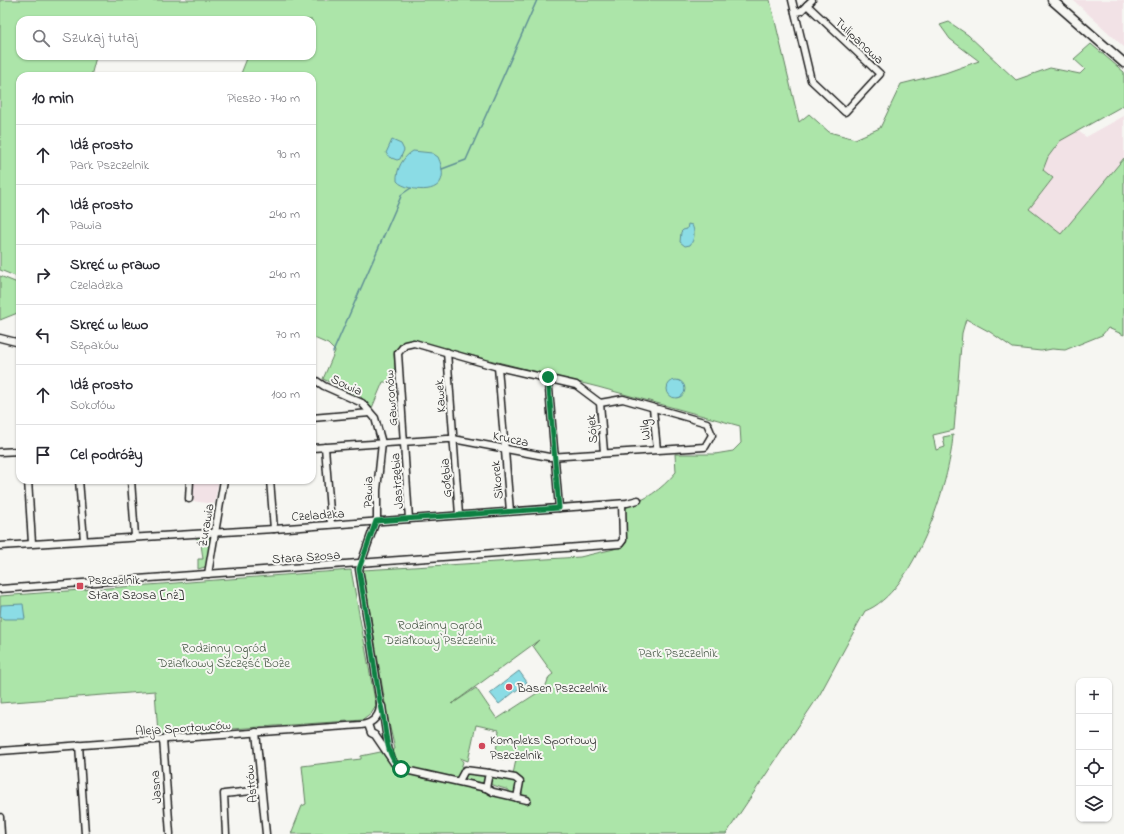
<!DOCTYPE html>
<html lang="pl">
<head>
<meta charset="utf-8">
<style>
	:root { --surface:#fff; --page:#f2f2f3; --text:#2b2b33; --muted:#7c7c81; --line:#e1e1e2 }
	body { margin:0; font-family:"Indie Flower",sans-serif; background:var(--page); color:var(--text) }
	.controls { position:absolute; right:12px; bottom:12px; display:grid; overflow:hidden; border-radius:8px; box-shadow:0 1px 3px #0004 }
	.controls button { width:36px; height:36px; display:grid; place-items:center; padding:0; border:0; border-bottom:1px solid var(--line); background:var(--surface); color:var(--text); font:20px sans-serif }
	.stop { position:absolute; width:12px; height:12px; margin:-9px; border:3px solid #0b8043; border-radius:50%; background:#fff }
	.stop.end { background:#0b8043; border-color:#fff; box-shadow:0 1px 4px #0008 }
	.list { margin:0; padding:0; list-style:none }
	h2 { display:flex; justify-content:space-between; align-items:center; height:52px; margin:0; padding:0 16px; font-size:17px }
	h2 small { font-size:13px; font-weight:400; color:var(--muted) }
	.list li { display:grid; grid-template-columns:26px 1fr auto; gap:12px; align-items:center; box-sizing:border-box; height:60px; padding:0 16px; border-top:1px solid var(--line) }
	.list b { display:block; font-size:15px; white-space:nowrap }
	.list p { margin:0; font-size:13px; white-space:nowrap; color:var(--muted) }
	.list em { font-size:13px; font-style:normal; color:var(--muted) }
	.icon { flex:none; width:22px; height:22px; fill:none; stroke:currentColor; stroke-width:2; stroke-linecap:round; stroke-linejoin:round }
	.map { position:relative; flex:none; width:1124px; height:834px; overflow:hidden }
	.search { position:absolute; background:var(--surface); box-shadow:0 1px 3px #0004; left:16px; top:16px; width:300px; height:44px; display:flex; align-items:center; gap:10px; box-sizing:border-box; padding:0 14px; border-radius:12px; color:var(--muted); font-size:15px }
	.panel { position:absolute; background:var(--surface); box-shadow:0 1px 3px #0004; left:16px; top:72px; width:300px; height:412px; border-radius:12px }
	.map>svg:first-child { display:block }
	.built { fill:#f2e2e6 }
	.green { fill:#ace5a9; stroke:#648062; fill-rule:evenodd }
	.water { fill:#8bdce5; stroke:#5f8f95 }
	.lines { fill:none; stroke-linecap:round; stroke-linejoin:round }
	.stream { stroke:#5f8f95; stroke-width:1.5 }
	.minor-casing { stroke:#1c1c1c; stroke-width:9 }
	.major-casing { stroke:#1c1c1c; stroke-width:11 }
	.minor { stroke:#f6f6f2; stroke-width:6 }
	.major { stroke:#f6f6f2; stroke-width:8 }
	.route { stroke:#0b8043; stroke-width:5 }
	.poi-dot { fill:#d1495b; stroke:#f6f6f2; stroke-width:1.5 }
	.labels { text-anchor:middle; stroke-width:4; stroke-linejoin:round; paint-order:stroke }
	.street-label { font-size:13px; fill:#1c1c1c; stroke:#f6f6f2 }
	.poi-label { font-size:13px; fill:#1c1c1c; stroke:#f6f6f2; text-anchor:start }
	.park-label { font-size:13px; fill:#475846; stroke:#f6f6f2 }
</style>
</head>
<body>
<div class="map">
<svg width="1124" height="834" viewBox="0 0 1124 834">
	<rect width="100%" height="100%" fill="#f6f6f2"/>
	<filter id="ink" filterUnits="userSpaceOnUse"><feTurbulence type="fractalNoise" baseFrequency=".025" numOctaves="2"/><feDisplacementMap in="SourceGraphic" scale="8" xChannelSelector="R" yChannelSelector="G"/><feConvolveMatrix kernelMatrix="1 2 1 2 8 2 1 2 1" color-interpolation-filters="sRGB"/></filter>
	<g filter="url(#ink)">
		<g class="built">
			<polygon points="1073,0 1124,0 1124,47"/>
			<polygon points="1124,116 1124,158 1061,235 1029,209 1053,178 1043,170 1048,157 1060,141 1077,130 1086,137"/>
			<polygon points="193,480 219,480 214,504 192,501"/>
		</g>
		<g class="green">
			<path d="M0,0H770L799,122L809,114L829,132L855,139L880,128L901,84L945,73L979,61L950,39L940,25L949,22L968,35L1016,80L1050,68L1080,74L1085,69L1074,59L1091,44L1124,72V105L1060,141L1048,157L1043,170L1053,178L1029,209L1061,234L1124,158V335L1108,328L1102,335L1065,350L1052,349L1041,351L1013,348L990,332L966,319L962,333L954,430L933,435L936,450L945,447L943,437L953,435C950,483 914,593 865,611L820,694L726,834H291L302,806L306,804L302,766L361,759V756L395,749L387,715L363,570L580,557L614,549L626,543L624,507C646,500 661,490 676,472L675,454H715L733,451L741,443L740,426L598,387L413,341L400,344L394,354L396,382H383L372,408L361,397L323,379L335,351L328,344L312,337V76H240L248,56H312V20H20V56H100L96,57L91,76H20V278L0,270ZM539,640L533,646L553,674L549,677L545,688L497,719L476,688L452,704ZM476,725L499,730L495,758L509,760L517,755L512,779L491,776L489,784L509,790L508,798L456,784L463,762L460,758L468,761Z"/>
			<polygon points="0,276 20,284 20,312 0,320"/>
			<polygon points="210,534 212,536 207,564 205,567 198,569 198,559 203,559 201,544 195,537"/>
			<polygon points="351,570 376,706 371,714 363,720 158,734 155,691 0,703 0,596"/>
			<polygon points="466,773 486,774 484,783 468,780 464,777"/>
		</g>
		<g class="water">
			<polygon points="392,140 401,144 404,150 400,159 397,160 389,157 386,153"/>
			<path d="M413,151L432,153L438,157C450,183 436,194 410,188C405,186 400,185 397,181C396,169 403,157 413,151Z"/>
			<path d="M688,224L692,225C695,231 695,239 690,245L685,246L680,242L681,232L683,230L687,229Z"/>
			<circle cx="676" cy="389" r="9"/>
			<polygon points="23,604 25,619 4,619 0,617 1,605"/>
			<polygon points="519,671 527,682 499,704 490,693"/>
		</g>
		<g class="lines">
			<g class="stream">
				<polyline points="442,169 466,160 537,0"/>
				<polyline points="333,352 402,194 411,188"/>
				<polyline points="312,385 313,385"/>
			</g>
			<g class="minor-casing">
				<g id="minor">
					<polyline points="792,0 811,80 845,112 880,74 807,5"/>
					<polyline points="795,12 801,11 812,0"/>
					<polyline points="0,338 20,343"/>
					<polyline points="447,352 459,515"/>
					<polyline points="498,367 510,511"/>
					<polyline points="548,377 559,508"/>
					<polyline points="600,403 604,452"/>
					<polyline points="653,408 657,450"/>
					<polyline points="312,418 370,413"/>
					<polyline points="325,447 331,524"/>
					<polyline points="312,448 447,439 453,439 549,457 705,447 712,435 707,423 623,399 600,403 576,385 498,367 414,343 405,345 398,353 409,519"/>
					<polyline points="0,452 20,451"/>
					<polyline points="28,480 32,543"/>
					<polyline points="79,480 84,540"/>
					<polyline points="131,480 135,536"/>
					<polyline points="270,480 274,529"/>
					<polyline points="189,499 190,480"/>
					<polyline points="0,546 274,529 627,503 638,500"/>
					<polyline points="208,574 224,480"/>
					<polyline points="0,589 620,544 623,540 622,504"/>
					<polyline points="382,706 389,753"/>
					<polyline points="368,724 371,733 375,735 394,763 401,769 486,788 493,792 527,800"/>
					<polyline points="256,732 266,834"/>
					<polyline points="163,739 170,834"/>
					<polyline points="79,745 85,834"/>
					<path d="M0,751L361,725C374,724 381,714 380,702L359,569L377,518V490L382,443L375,418L362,403L324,386L312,378"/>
					<polyline points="489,773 515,778 520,782 517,798"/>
					<polyline points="459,781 465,770 489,773 486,788"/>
					<polyline points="0,817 1,834"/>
					<polyline points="226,834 224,794 261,790"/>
				</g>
			</g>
			<g class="major-casing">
				<polyline id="major" points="1052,0 1124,63"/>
			</g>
			<use href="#minor" class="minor"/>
			<use href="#major" class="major"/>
		</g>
	</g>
	<g class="lines" filter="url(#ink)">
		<path class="route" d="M401,769C383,754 387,723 380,702L359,569L376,521L559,508L548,377"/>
	</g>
	<g class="poi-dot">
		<rect x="76" y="582" width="8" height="8" rx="2"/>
		<circle cx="509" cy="687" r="4"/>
		<circle cx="482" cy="746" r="4"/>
	</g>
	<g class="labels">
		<g class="street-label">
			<text transform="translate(860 40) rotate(43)" y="5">Tulipanowa</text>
			<text transform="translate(347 384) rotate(25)" y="5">Sowia</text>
			<text transform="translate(439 396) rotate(-94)" y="5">Kawek</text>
			<text transform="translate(390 398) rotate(-94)" y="5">Gawronów</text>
			<text transform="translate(591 429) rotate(-95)" y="5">Sójek</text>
			<text transform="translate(644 430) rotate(-95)" y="5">Wilg</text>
			<text transform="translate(511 438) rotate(12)" y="5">Krucza</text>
			<text transform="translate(445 478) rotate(-94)" y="5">Gołębia</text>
			<text transform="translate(496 480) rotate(-95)" y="5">Sikorek</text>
			<text transform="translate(396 481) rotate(-94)" y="5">Jastrzębia</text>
			<text transform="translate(367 492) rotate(-88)" y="5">Pawia</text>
			<text transform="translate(318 514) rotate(-4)" y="5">Czeladzka</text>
			<text transform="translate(205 525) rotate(-80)" y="5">Żurawia</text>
			<text transform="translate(306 556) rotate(-4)" y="5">Stara Szosa</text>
			<text transform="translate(183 727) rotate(-4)" y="5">Aleja Sportowców</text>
			<text transform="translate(250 784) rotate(-96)" y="5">Astrów</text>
			<text transform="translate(155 787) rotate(-94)" y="5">Jasna</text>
		</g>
		<g class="poi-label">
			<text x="88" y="584">Pszczelnik<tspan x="88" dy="15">Stara Szosa [nż]</tspan></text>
			<text x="517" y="692">Basen Pszczelnik</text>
			<text x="490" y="744">Kompleks Sportowy<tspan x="490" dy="15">Pszczelnik</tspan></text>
		</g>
		<g class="park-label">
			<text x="440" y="629">Rodzinny Ogród<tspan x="440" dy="15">Działkowy Pszczelnik</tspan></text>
			<text x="224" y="652">Rodzinny Ogród<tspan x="224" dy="15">Działkowy Szczęść Boże</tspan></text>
			<text x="678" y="657">Park Pszczelnik</text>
		</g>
	</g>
</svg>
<div class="controls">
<button>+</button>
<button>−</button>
<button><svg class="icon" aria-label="locate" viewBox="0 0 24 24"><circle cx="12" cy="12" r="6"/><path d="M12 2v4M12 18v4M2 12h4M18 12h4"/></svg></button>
<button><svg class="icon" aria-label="layers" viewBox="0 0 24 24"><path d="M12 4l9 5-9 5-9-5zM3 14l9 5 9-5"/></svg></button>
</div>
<div class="stop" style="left:401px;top:769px"></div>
<div class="stop end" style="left:548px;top:377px"></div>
<div class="search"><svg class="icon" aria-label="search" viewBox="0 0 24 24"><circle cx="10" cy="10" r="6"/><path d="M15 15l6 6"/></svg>Szukaj tutaj</div>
<section class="panel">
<h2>10 min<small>Pieszo · 740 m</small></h2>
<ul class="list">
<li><svg class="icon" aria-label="ahead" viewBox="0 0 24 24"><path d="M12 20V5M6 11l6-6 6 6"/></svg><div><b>Idź prosto</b><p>Park Pszczelnik</p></div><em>90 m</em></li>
<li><svg class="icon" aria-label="ahead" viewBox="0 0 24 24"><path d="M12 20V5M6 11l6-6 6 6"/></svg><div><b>Idź prosto</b><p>Pawia</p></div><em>240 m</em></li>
<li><svg class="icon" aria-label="right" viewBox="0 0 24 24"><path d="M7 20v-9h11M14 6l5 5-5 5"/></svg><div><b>Skręć w prawo</b><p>Czeladzka</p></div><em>240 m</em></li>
<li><svg class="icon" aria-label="left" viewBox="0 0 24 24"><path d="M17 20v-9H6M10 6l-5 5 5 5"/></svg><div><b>Skręć w lewo</b><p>Szpaków</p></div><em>70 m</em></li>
<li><svg class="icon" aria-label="ahead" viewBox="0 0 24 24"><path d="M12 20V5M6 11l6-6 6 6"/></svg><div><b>Idź prosto</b><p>Sokołów</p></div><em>100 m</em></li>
<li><svg class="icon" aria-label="arrive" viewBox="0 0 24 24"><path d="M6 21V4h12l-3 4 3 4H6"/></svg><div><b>Cel podróży</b></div></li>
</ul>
</section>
</div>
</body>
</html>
